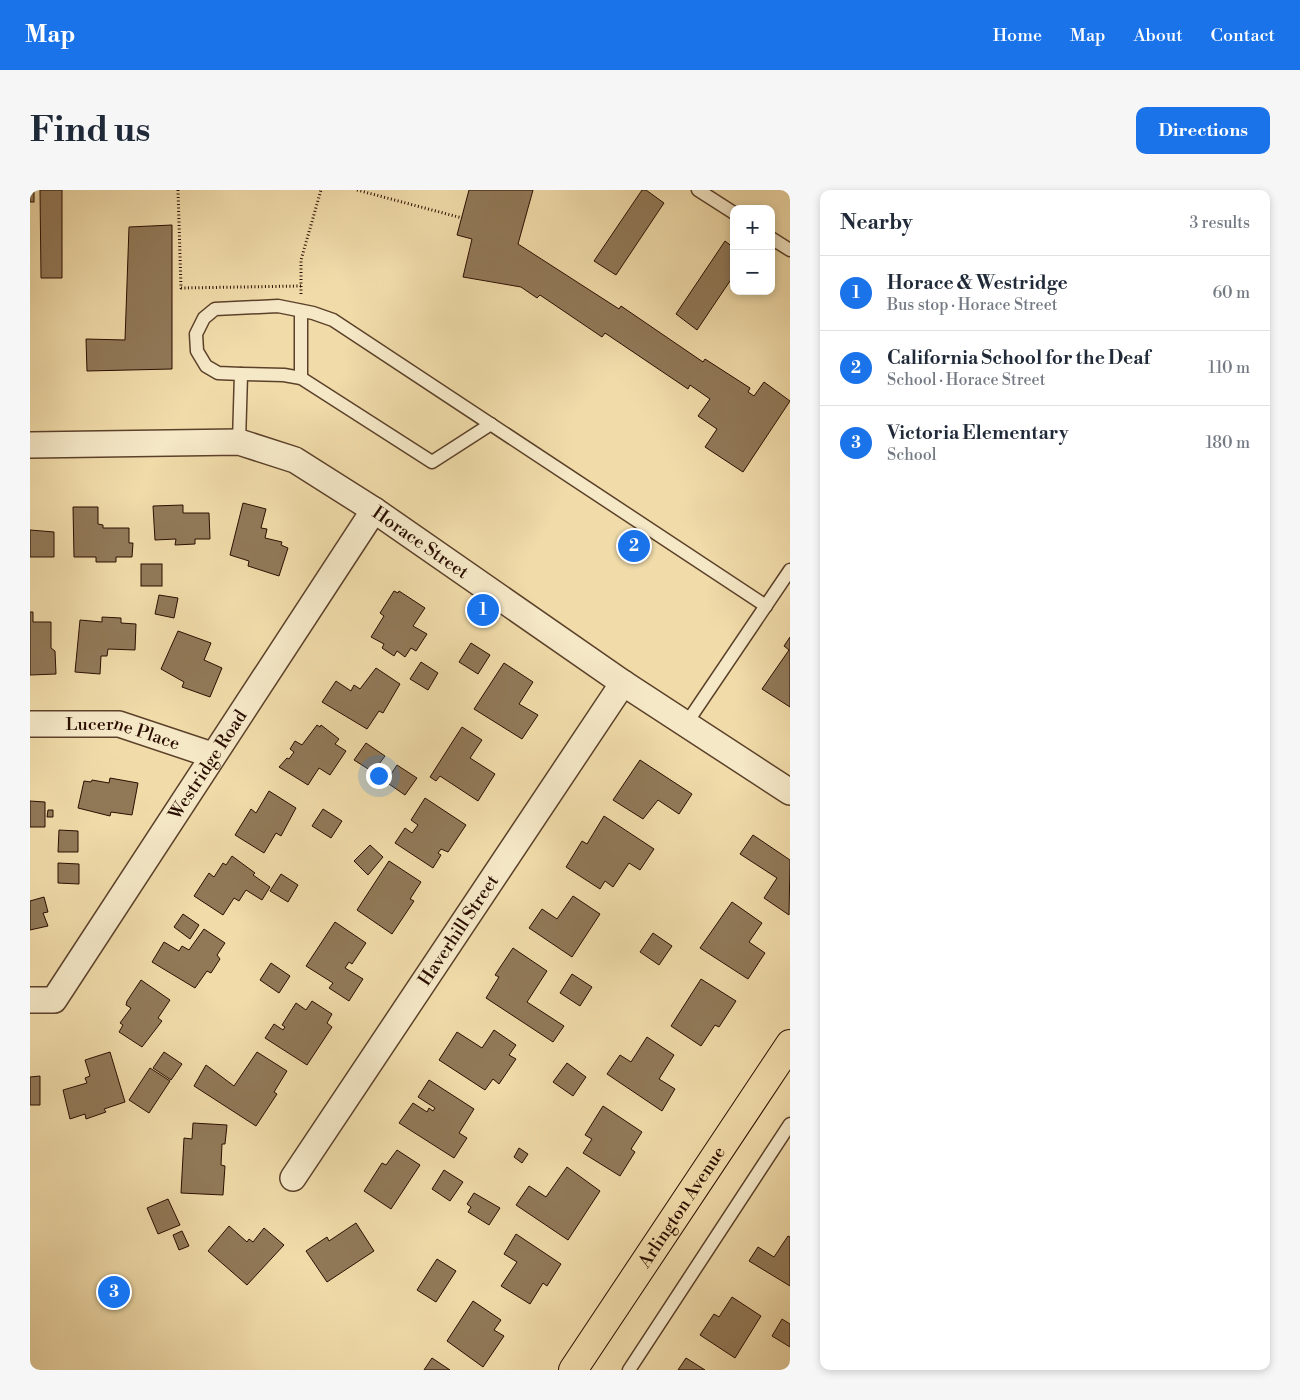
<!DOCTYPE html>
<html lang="en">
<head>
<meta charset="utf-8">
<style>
	:root { --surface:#fff; --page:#f6f6f7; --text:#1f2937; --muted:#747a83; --line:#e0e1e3; --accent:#1a73e8 }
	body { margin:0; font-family:"Libre Bodoni",serif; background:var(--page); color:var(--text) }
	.controls { position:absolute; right:15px; top:15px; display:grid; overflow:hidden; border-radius:10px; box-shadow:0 2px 8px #0003 }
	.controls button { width:45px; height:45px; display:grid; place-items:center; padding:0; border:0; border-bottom:1px solid var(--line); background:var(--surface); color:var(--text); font:25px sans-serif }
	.you { position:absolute; left:348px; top:585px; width:18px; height:18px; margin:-12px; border:4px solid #fff; border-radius:50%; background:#1a73e8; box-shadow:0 0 0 8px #1a73e833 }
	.badge { display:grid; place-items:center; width:32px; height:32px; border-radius:50%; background:var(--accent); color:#fff; font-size:16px; font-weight:700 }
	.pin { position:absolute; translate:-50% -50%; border:2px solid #fff; box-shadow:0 1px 5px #0006 }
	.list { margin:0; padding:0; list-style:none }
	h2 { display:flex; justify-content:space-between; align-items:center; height:65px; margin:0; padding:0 20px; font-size:21px }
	h2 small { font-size:16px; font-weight:400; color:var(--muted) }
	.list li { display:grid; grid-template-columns:32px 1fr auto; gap:15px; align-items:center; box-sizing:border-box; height:75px; padding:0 20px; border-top:1px solid var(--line) }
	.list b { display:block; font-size:19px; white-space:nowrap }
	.list p { margin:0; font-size:16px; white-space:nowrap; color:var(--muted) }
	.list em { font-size:16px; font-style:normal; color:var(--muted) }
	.map { position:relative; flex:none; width:760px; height:1180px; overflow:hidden; border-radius:10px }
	header { display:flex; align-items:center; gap:30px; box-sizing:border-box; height:70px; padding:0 25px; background:var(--accent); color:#fff }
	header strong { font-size:24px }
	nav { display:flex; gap:28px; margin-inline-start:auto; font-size:18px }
	.intro { display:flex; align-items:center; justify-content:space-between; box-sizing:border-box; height:120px; padding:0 30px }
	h1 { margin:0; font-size:35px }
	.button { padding:12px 22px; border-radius:10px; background:var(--accent); color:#fff; font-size:18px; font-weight:700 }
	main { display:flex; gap:30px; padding:0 30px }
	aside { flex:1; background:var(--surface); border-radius:10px; box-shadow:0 2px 8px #0003 }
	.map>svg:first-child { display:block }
	.building { fill:#917958; stroke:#2a0e00 }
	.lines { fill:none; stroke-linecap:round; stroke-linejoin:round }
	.lane-casing { stroke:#5c412a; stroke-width:15 }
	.street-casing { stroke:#5c412a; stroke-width:28 }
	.primary-casing { stroke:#2a0e00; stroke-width:30 }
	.path { stroke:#2a0e00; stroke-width:3; stroke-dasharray:1 2.5; stroke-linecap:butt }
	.lane { stroke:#f5e8c7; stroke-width:12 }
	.street { stroke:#f5e8c7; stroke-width:25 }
	.primary { stroke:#f0dba9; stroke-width:28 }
	.labels { text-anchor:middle; stroke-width:5; stroke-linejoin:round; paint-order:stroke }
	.street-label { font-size:18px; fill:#2a0e00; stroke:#f5e8c7 }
</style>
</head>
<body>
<header>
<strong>Map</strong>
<nav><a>Home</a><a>Map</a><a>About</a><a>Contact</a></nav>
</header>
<div class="intro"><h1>Find us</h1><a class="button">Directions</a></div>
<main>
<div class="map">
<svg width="760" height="1180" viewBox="0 0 760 1180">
	<rect width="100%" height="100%" fill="#f0dba9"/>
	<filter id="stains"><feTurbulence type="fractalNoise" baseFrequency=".004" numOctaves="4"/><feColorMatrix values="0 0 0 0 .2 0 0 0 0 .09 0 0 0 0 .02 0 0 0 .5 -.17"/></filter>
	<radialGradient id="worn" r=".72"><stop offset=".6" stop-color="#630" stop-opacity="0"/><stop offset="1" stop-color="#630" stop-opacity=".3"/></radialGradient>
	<g class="building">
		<rect x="0" y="0" width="4" height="12"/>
		<polygon points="10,0 32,0 32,88 11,88"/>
		<polygon points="439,0 503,0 488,54 589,119 591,116 673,172 675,169 720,198 718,202 724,206 734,192 760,211 713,282 675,257 687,239 668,226 680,209 660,195 658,199 575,143 572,147 510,105 507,108 491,97 433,87 442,49 427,45"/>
		<polygon points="612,0 616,0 634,13 586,85 564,71"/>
		<polygon points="142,35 142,179 57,181 56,149 95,150 99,37"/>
		<polygon points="695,51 704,58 704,85 667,140 646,124"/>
		<polygon points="213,313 236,319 231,338 237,339 235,348 252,352 251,355 258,358 249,386 218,376 219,371 200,365"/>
		<polygon points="153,315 153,323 179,323 180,349 165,349 165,354 145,355 146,349 125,350 123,316"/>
		<polygon points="43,317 68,317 68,334 73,335 73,338 99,338 99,353 103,353 102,367 86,367 86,372 66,372 66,367 44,367"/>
		<polygon points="0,340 24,342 24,367 0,367"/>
		<rect x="111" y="374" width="21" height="22"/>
		<polygon points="364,401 368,403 369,401 395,418 383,436 397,444 386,461 381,458 375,467 367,461 364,466 352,458 354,454 341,447 354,426 350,423"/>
		<polygon points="129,405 148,408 144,428 125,424"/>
		<polygon points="0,422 3,422 3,432 21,432 21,458 25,461 26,484 0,485"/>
		<polygon points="72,427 91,428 91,433 106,434 105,460 78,459 77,466 71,466 70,484 45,482 50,430 72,432"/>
		<polygon points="148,441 181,453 174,470 192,478 180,507 152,497 154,492 131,479"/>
		<polygon points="760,447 760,517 732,499 759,460 754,456"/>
		<polygon points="441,453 460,465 448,484 429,472"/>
		<polygon points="391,472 408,483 398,500 380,489"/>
		<polygon points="474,473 503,492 489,514 508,525 492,549 444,519"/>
		<polygon points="346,478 370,494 353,523 349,521 337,539 292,512 306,491 321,501 324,495 330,499"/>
		<polygon points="287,535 290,537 291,535 309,549 305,554 316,561 300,585 289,578 278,595 249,577 257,568 259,569 264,562 260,559 265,551 272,555"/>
		<polygon points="432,537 452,550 440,568 465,584 448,611 410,586 406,591 400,587"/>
		<polygon points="336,553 355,566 343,582 324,570"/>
		<polygon points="610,570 662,604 649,624 628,610 613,629 583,610"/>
		<polygon points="367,575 387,588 375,605 356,592"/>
		<polygon points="80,588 108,593 102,625 81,622 80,626 48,618 54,591 61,592 62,590 79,593"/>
		<polygon points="239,601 266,618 251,646 246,643 234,663 205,645 221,619 226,623"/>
		<polygon points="395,608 436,635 418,662 411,659 408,663 411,665 403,678 365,653 375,638 382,643 388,635 381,630"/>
		<polygon points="0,611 15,612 15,637 0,637"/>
		<polygon points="293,619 312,631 301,648 282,636"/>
		<polygon points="18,620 23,620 23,627 17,627"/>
		<polygon points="574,626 624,659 610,680 599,673 583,697 575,691 570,699 536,677 552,651 557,654"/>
		<polygon points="29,640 48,641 48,662 28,662"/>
		<polygon points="723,645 760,670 759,725 734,708 747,688 710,664"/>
		<polygon points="340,655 353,667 338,685 324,671"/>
		<polygon points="202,666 225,683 223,685 240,697 232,710 216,700 209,711 204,708 193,725 164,706 179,683 184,687 193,673 196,675"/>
		<polygon points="359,671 391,692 380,709 384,711 362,744 327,720"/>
		<polygon points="28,673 49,674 49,694 28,693"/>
		<polygon points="251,684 268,695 258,712 240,701"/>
		<polygon points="543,706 570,724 542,767 499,738 512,719 527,729"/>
		<polygon points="14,707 18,722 13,723 18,736 0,740 0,711"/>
		<polygon points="702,712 732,733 719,752 735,763 718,789 670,758"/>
		<polygon points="153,724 169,735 160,749 144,737"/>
		<polygon points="305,732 336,753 322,774 319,772 315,778 333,789 319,811 299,798 303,793 276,776"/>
		<polygon points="174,739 195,753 187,765 190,769 181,783 177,781 165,798 122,772 134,752 149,761 152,756 159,760"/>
		<polygon points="623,743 642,756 629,775 610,762"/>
		<polygon points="483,758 517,781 497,812 534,836 523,852 456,808 469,787 465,785"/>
		<polygon points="241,773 260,786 249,803 230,790"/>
		<polygon points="542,784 562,797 550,816 530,803"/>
		<polygon points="671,789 706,811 689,837 685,835 671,856 641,836"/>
		<polygon points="111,790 140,810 128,828 132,831 112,857 89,842 93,835 90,833 101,818 96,815 97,811"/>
		<polygon points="282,811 302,824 297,833 302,837 277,875 235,848 244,834 253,840 255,837 252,835 266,813 276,820"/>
		<polygon points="464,840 486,855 479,865 486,869 469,894 463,889 455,900 409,870 427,842 452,858"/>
		<polygon points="617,847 644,865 629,889 645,899 632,921 577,884 590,865 601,872"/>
		<polygon points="80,862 95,912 74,919 76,922 56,929 55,924 40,929 33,900 57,893 55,888 60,886 55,870"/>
		<polygon points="134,862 152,874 141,890 123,878"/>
		<polygon points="227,862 257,881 244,902 247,904 226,936 164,896 176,875 204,896"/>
		<polygon points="537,873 556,887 543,906 523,892"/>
		<polygon points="120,878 140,891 119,923 99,910"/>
		<polygon points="10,886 10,915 0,915 0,887"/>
		<polygon points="399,890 444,919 429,943 437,948 424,968 369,933 383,913 397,922 399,918 403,921 405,918 388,907"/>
		<polygon points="573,916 612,942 601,959 605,962 590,986 553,963 562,949 555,945"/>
		<polygon points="163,933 197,935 195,954 192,954 191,975 195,976 193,1005 151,1003 154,948 162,949"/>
		<polygon points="489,958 498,964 492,973 484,967"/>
		<polygon points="367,960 390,975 361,1019 334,1001 352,973 356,975"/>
		<polygon points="537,977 570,1001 538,1050 486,1015 499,996 516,1007"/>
		<polygon points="414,980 433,992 420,1011 402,999"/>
		<polygon points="444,1003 470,1018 459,1035 438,1022 441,1017 437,1014"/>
		<polygon points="138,1009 150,1035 128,1044 117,1018"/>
		<polygon points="326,1033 344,1061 297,1092 276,1061 297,1047 299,1051"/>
		<polygon points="199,1036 217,1052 219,1049 223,1052 234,1038 254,1055 217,1095 178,1061"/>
		<polygon points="152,1041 159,1056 149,1060 143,1045"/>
		<polygon points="486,1044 531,1074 517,1096 513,1093 500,1114 471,1096 487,1072 474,1064"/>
		<polygon points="758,1046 760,1047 760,1096 719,1071 728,1057 744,1067"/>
		<polygon points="407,1069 426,1081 406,1112 387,1100"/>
		<polygon points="702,1107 731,1126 705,1168 670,1145 684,1124 689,1127"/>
		<polygon points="443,1111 471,1130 464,1140 474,1146 453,1177 417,1151"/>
		<polygon points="752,1129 760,1134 760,1157 742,1146"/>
		<polygon points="402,1168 420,1180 394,1180"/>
		<polygon points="656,1168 675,1180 648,1180"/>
	</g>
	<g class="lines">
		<g class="lane-casing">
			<g id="lane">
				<polyline points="668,0 704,23"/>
				<polyline points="741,48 760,60"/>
				<polyline points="211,184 254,185 271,188 402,272 461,234"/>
				<polyline points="271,188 271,121"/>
				<polyline points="209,252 211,184 188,183 176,176 167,161 166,144 174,128 185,119 248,116 283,123 303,130 736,416"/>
				<polyline points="656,534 760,380"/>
				<polyline points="599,1180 760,934"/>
			</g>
		</g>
		<g class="street-casing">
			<g id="street">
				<path id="s1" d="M0,255L209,252L265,270L344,320L593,493L760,602"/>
				<path id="s2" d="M0,534H89L182,565"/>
				<path id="s3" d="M0,810H24L344,320"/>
				<path id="s4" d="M263,988L593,493"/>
			</g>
		</g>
		<g class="primary-casing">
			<g id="primary">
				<path id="s5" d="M543,1180L760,854"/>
			</g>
		</g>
		<g class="path">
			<polyline points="148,0 151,98 271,96"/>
			<polyline points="327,0 432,28"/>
			<polyline points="271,104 271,70 291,0"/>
		</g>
		<use href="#lane" class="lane"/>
		<use href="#street" class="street"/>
		<use href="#primary" class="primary"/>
	</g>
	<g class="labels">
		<g class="street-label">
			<text dy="6" stroke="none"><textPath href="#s1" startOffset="418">Horace Street</textPath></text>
			<text dy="6" stroke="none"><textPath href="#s2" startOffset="94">Lucerne Place</textPath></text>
			<text dy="6" stroke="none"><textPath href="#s3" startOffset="305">Westridge Road</textPath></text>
			<text dy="6" stroke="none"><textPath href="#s4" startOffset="298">Haverhill Street</textPath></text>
			<text dy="6" stroke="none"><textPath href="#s5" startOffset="196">Arlington Avenue</textPath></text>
		</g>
	</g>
	<rect width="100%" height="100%" filter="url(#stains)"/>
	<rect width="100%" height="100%" fill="url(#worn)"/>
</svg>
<div class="controls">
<button>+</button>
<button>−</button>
</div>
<div class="you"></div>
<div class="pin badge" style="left:453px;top:420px">1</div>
<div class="pin badge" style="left:604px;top:356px">2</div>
<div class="pin badge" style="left:84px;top:1102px">3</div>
</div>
<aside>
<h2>Nearby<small>3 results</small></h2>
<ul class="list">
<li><span class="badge">1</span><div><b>Horace &amp; Westridge</b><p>Bus stop · Horace Street</p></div><em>60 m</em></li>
<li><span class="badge">2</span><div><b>California School for the Deaf</b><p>School · Horace Street</p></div><em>110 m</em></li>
<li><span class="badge">3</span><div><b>Victoria Elementary</b><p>School</p></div><em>180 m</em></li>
</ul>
</aside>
</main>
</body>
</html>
